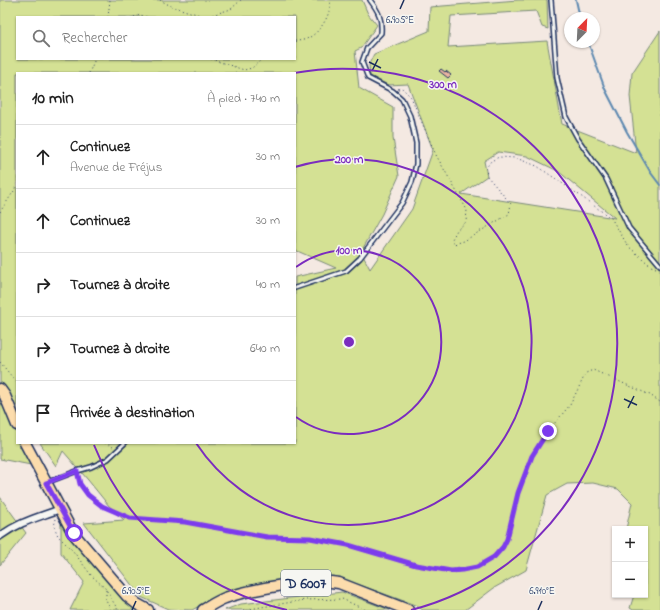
<!DOCTYPE html>
<html lang="fr">
<head>
<meta charset="utf-8">
<style>
	:root { --surface:#fff; --page:#f6f6f6; --text:#222; --muted:#767676; --line:#e0e0e0 }
	body { margin:0; font-family:"Indie Flower",sans-serif; background:var(--page); color:var(--text) }
	.controls { position:absolute; right:12px; bottom:12px; display:grid; overflow:hidden; border-radius:0px; box-shadow:0 1px 3px #0004 }
	.controls button { width:36px; height:36px; display:grid; place-items:center; padding:0; border:0; border-bottom:1px solid var(--line); background:var(--surface); color:var(--text); font:20px sans-serif }
	.compass { position:absolute; left:564px; top:12px; width:36px; height:36px; border-radius:50%; background:var(--surface); box-shadow:0 1px 3px #0004; rotate:24deg }
	.stop { position:absolute; width:12px; height:12px; margin:-9px; border:3px solid #7c3aed; border-radius:50%; background:#fff }
	.stop.end { background:#7c3aed; border-color:#fff; box-shadow:0 1px 4px #0008 }
	.list { margin:0; padding:0; list-style:none }
	h2 { display:flex; justify-content:space-between; align-items:center; height:52px; margin:0; padding:0 16px; font-size:17px }
	h2 small { font-size:13px; font-weight:400; color:var(--muted) }
	.list li { display:grid; grid-template-columns:26px 1fr auto; gap:12px; align-items:center; box-sizing:border-box; height:64px; padding:0 16px; border-top:1px solid var(--line) }
	.list b { display:block; font-size:15px; white-space:nowrap }
	.list p { margin:0; font-size:13px; white-space:nowrap; color:var(--muted) }
	.list em { font-size:13px; font-style:normal; color:var(--muted) }
	.icon { flex:none; width:22px; height:22px; fill:none; stroke:currentColor; stroke-width:2; stroke-linecap:round; stroke-linejoin:round }
	.map { position:relative; flex:none; width:660px; height:610px; overflow:hidden }
	.search { position:absolute; background:var(--surface); box-shadow:0 1px 3px #0004; left:16px; top:16px; width:280px; height:44px; display:flex; align-items:center; gap:10px; box-sizing:border-box; padding:0 14px; border-radius:0px; color:var(--muted); font-size:15px }
	.panel { position:absolute; background:var(--surface); box-shadow:0 1px 3px #0004; left:16px; top:72px; width:280px; height:372px; border-radius:0px }
	.map>svg:first-child { display:block }
	.green { fill:#d4e194; stroke:#788879; fill-rule:evenodd }
	.lines { fill:none; stroke-linecap:round; stroke-linejoin:round }
	.stream { stroke:#5c88b0; stroke-width:2 }
	.building { fill:#ecb5a1; stroke:#1b2f5e }
	.lane-casing { stroke:#1b2f5e; stroke-width:6 }
	.street-casing { stroke:#1b2f5e; stroke-width:9 }
	.primary-casing { stroke:#1b2f5e; stroke-width:13 }
	.path { stroke:#1b2f5e; stroke-width:1; stroke-dasharray:1 3; stroke-linecap:butt }
	.lane { stroke:#f6f6f2; stroke-width:3 }
	.street { stroke:#f6f6f2; stroke-width:6 }
	.primary { stroke:#fcdcac; stroke-width:10 }
	.route { stroke:#7c3aed; stroke-width:5 }
	.ticks { fill:none; stroke:#1b2f5e; stroke-width:1.5 }
	.ring { fill:none; stroke:#7b2cbf; stroke-width:2 }
	.labels { text-anchor:middle; stroke-width:3; stroke-linejoin:round; paint-order:stroke }
	.shield { fill:#f6f6f2; stroke:#5d6b8a; stroke-width:1 }
	.shield-label { font-size:15px; font-weight:bold; fill:#1b2f5e }
	.ticks-label { font-size:10px; text-anchor:middle; fill:#1b2f5e; stroke:#f6f6f2; stroke-width:3; stroke-linejoin:round; paint-order:stroke }
	.centre { fill:#7b2cbf; stroke:#f6f6f2; stroke-width:2 }
	.ring-label { font-size:12px; text-anchor:middle; font-weight:bold; fill:#7b2cbf; stroke:#f6f6f2; stroke-width:3; stroke-linejoin:round; paint-order:stroke }
</style>
</head>
<body>
<div class="map">
<svg width="660" height="610" viewBox="0 0 660 610">
	<rect width="100%" height="100%" fill="#f4e9e2"/>
	<filter id="ink" filterUnits="userSpaceOnUse"><feTurbulence type="fractalNoise" baseFrequency=".025" numOctaves="2"/><feDisplacementMap in="SourceGraphic" scale="8" xChannelSelector="R" yChannelSelector="G"/><feConvolveMatrix kernelMatrix="1 2 1 2 8 2 1 2 1" color-interpolation-filters="sRGB"/></filter>
	<g filter="url(#ink)">
		<g class="green">
			<path d="M0,0H362L368,14L377,25L361,48L355,51L359,88L393,107V138L399,176L382,214L361,252L370,269L412,209L433,150L408,84L388,85L370,76L369,64L374,54L429,31L430,7L518,0H547L548,29L542,27L536,11L451,16L448,47L547,41L562,124L636,153L630,96L632,73L660,31V610H633L630,608L634,595H645V529H626L632,503L618,489L593,483L567,484L547,495L526,570L494,588L465,610H423L415,605L340,578L300,579L253,586L223,593L192,610L168,609L141,597L84,523L124,520L109,506L88,480L63,451L56,466L40,443H295V277L336,268L295,250V73H17V411L0,388ZM17,17H295V59H17ZM498,152L527,156L558,171L615,218L461,194L487,176L484,161Z"/>
			<polygon points="0,398 17,434 17,443 21,443 31,465 0,459"/>
			<polygon points="0,497 26,533 0,565"/>
			<polygon points="61,524 129,605 137,610 70,610 84,582 61,553"/>
			<polygon points="342,592 390,610 225,610 241,604"/>
		</g>
		<g class="lines">
			<g class="stream">
				<polyline points="576,0 580,18"/>
				<polyline points="588,42 605,89 627,132 651,173 660,185"/>
			</g>
		</g>
		<polygon class="building" points="441,69 445,72 446,71 451,75 448,78 439,71"/>
		<g class="lines">
			<g class="lane-casing">
				<g id="lane">
					<polyline points="551,0 557,78 566,117 578,139 606,179 629,228 660,265"/>
					<path d="M295,288L346,271L360,258L402,203L412,182L416,164V143L410,116L402,99L393,91L368,78L362,62L367,48L381,33C382,18 379,12 370,0"/>
					<polyline points="48,482 77,471 91,467 108,459 125,443"/>
				</g>
			</g>
			<g class="street-casing">
				<path id="street" d="M0,536C21,521 37,518 60,509"/>
			</g>
			<g class="primary-casing">
				<g id="primary">
					<polyline points="0,389 5,396 17,425"/>
					<polyline points="25,443 73,533 127,596 137,604 148,610"/>
					<path d="M203,610C210,606 217,601 225,598C251,589 312,578 339,583L408,610"/>
				</g>
			</g>
			<g class="path">
				<polyline points="160,0 171,6 206,17 231,9 241,0"/>
				<polyline points="108,17 110,0"/>
				<polyline points="134,17 140,15 148,17"/>
				<path d="M295,41C300,41 306,40 310,37C321,31 332,13 330,0"/>
				<polyline points="211,59 244,70 252,68 262,59"/>
				<polyline points="89,73 95,59"/>
				<polyline points="398,89 402,88 411,97 436,155 467,210 466,222 457,230 452,239 454,244 464,241 509,214 511,204 487,176 486,168 491,161 499,157 516,158 537,166 572,190 611,218 628,246 651,266 656,268"/>
				<polyline points="0,212 14,191 17,183"/>
				<polyline points="0,362 17,383"/>
				<polyline points="105,443 113,447"/>
				<polyline points="78,476 80,484 88,495 102,506 130,518 185,522 267,537 310,538 348,545 416,565 451,571 462,570 477,567 494,557 503,547 507,539 518,493 532,456 548,431 570,405 586,373 593,370 650,395 660,402"/>
				<polyline points="56,519 54,526 58,536 73,551 91,575 105,588 118,610"/>
				<polyline points="106,590 106,601 111,610"/>
				<polyline points="243,610 305,600 342,599 366,610"/>
			</g>
			<use href="#lane" class="lane"/>
			<use href="#street" class="street"/>
			<use href="#primary" class="primary"/>
		</g>
	</g>
	<g class="lines" filter="url(#ink)">
		<polyline class="route" points="74,533 46,483 77,471 80,484 88,495 102,506 130,518 185,522 267,537 310,538 348,545 416,565 451,571 462,570 477,567 494,557 503,547 507,539 518,493 532,456 548,431"/>
	</g>
	<path class="ticks" d="M400,9L404,0M369,62L381,68M372,71L378,59M624,399L637,405M628,408L634,396M132,610L136,601M538,610L542,601"/>
	<g class="ring">
		<path d="M296 267A92 92 0 1 1 296 417"/>
		<path d="M295 167A183 183 0 1 1 196 443"/>
		<path d="M287 610A275 275 0 0 1 94 445M294 73A275 275 0 0 1 411 610"/>
	</g>
	<g class="labels">
		<rect class="shield" x="281" y="570" width="50" height="26" rx="3"/>
		<g class="shield-label">
			<text x="306" y="588">D 6007</text>
		</g>
	</g>
	<g class="ticks-label">
		<text x="400" y="23">6.905°E</text>
		<text x="136" y="594">6.905°E</text>
		<text x="542" y="594">6.910°E</text>
	</g>
	<circle cx="349" cy="342" r="6" class="centre"/>
	<g class="ring-label">
		<text x="443" y="88">300 m</text>
		<text x="349" y="163">200 m</text>
		<text x="349" y="254">100 m</text>
	</g>
</svg>
<div class="controls">
<button>+</button>
<button>−</button>
</div>
<svg class="compass" viewBox="-18 -18 36 36"><path d="M0-13l5 13h-10z" fill="#e53935"/><path d="M0 13l5-13h-10z" fill="#767676"/></svg>
<div class="stop" style="left:74px;top:533px"></div>
<div class="stop end" style="left:548px;top:431px"></div>
<div class="search"><svg class="icon" aria-label="search" viewBox="0 0 24 24"><circle cx="10" cy="10" r="6"/><path d="M15 15l6 6"/></svg>Rechercher</div>
<section class="panel">
<h2>10 min<small>À pied · 740 m</small></h2>
<ul class="list">
<li><svg class="icon" aria-label="ahead" viewBox="0 0 24 24"><path d="M12 20V5M6 11l6-6 6 6"/></svg><div><b>Continuez</b><p>Avenue de Fréjus</p></div><em>30 m</em></li>
<li><svg class="icon" aria-label="ahead" viewBox="0 0 24 24"><path d="M12 20V5M6 11l6-6 6 6"/></svg><div><b>Continuez</b></div><em>30 m</em></li>
<li><svg class="icon" aria-label="right" viewBox="0 0 24 24"><path d="M7 20v-9h11M14 6l5 5-5 5"/></svg><div><b>Tournez à droite</b></div><em>40 m</em></li>
<li><svg class="icon" aria-label="right" viewBox="0 0 24 24"><path d="M7 20v-9h11M14 6l5 5-5 5"/></svg><div><b>Tournez à droite</b></div><em>640 m</em></li>
<li><svg class="icon" aria-label="arrive" viewBox="0 0 24 24"><path d="M6 21V4h12l-3 4 3 4H6"/></svg><div><b>Arrivée à destination</b></div></li>
</ul>
</section>
</div>
</body>
</html>
